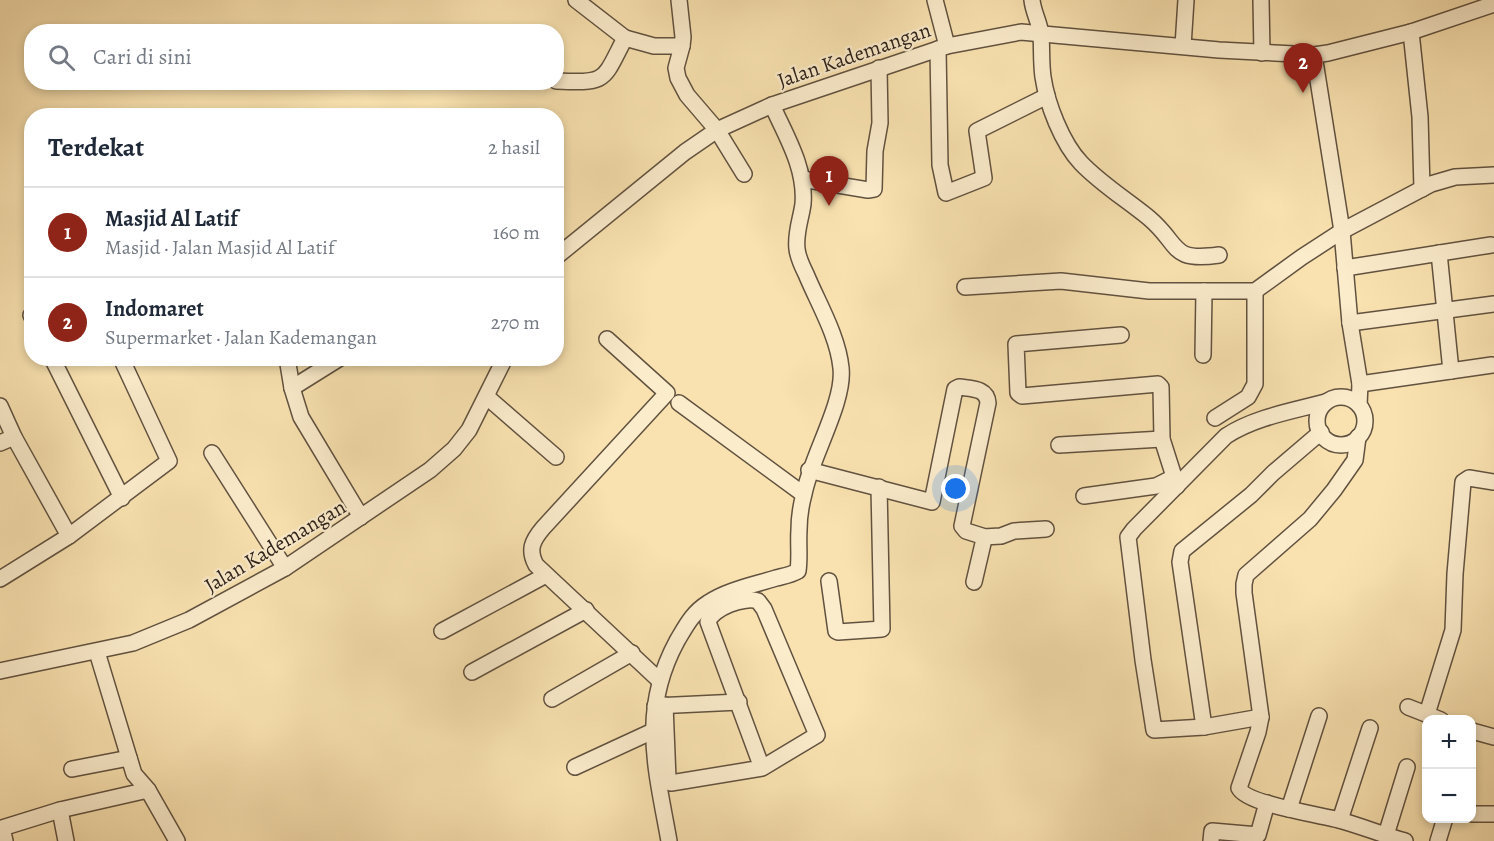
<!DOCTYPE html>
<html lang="id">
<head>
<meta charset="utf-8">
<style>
	:root { --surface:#fff; --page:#f2f2f3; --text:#1f2937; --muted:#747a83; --line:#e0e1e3; --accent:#8f2418 }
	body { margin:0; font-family:Alegreya,serif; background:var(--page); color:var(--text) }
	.controls { position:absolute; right:18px; bottom:18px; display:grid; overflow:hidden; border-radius:12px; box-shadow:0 3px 9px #0003 }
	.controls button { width:54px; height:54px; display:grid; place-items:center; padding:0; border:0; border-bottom:2px solid var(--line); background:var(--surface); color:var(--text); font:30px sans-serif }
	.you { position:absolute; left:956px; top:489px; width:21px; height:21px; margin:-15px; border:4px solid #fff; border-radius:50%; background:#1a73e8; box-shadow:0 0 0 9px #1a73e833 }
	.badge { display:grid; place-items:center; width:39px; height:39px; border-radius:50%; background:var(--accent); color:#fff; font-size:20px; font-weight:700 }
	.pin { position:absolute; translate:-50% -50px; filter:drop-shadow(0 2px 3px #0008) }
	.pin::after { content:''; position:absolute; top:32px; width:21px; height:18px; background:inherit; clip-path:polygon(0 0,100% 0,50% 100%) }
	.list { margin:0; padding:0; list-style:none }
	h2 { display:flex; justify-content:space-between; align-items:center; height:78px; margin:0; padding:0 24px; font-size:26px }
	h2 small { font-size:20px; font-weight:400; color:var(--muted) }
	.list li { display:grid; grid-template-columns:39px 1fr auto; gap:18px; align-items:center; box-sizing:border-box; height:90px; padding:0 24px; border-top:2px solid var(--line) }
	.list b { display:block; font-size:22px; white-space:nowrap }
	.list p { margin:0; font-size:20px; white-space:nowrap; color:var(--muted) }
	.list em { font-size:20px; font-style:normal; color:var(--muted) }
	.icon { flex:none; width:33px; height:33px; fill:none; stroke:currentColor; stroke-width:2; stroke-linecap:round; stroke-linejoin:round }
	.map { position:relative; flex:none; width:1494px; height:841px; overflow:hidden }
	.search { position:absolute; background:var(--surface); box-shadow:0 3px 9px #0003; left:24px; top:24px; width:540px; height:66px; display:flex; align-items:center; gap:15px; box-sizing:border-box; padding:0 21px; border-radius:24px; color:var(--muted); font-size:22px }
	.panel { position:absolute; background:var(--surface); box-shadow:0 3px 9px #0003; left:24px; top:108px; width:540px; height:258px; border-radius:24px }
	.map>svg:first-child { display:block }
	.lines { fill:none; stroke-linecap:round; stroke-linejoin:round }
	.street-casing { stroke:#615240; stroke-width:18 }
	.street { stroke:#fbeccc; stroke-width:15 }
	.labels { text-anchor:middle; stroke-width:4.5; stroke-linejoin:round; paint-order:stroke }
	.street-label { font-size:21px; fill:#2e221b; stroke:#fbeccc }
</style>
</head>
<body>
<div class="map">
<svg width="1494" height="841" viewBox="0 0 1494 841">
	<rect width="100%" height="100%" fill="#f9e2b0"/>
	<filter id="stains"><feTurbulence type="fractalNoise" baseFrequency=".00333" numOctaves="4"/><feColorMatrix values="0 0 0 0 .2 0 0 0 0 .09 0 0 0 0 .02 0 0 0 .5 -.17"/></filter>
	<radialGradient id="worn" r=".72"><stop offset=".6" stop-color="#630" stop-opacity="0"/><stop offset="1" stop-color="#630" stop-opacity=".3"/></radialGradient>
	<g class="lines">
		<g class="street-casing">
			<g id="street">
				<polyline points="576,0 625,38"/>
				<polyline points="679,0 683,37 682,46 676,68 678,78 687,95 717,130 744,174"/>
				<polyline points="935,0 947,46"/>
				<path d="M1032,0C1033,12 1040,23 1041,35C1042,49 1041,63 1043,77C1047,104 1062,143 1081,163C1101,184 1127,200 1149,218C1181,245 1169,262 1219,255"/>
				<polyline points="1261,0 1262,53"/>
				<polyline points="1411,32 1420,117 1422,189"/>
				<polyline points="1183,46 1186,0"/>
				<polyline points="938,49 940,165 946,193 984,178 977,131 1047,96"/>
				<polyline points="1314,55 1342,231 1350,323 1360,384 1359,405"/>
				<path d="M556,81C608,83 602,82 625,38L654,46H682"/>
				<polyline points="802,179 868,190 874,189 875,151 880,123 879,68"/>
				<polyline points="1439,253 1451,371"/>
				<polyline points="556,257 685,152 717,130 772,105 947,46 1021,32 1219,50 1314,55 1328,53 1411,32 1494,4"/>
				<polyline points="1345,268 1491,245"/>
				<polyline points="965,287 1061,281 1149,291 1255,291 1302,257 1342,231 1431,184 1455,177 1494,175"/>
				<polyline points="31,315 32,317"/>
				<polyline points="1350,323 1494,304"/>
				<polyline points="1121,335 1016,344 1018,393 1022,396 1158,384 1161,387 1162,439 1177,486"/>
				<path d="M607,339L667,393L543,528C532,541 528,550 536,565L660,681"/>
				<polyline points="1203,355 1204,291"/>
				<polyline points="52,358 122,498"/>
				<polyline points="287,358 292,388 301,417 361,517"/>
				<polyline points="1360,384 1492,365"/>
				<polyline points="292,388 340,358"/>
				<polyline points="487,397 556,457"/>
				<circle cx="1341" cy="421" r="24"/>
				<polyline points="679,403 803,494"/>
				<polyline points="0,406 14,437 69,536"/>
				<polyline points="1215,418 1248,397 1255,384 1255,291"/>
				<path d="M1358,437L1355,460L1334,490L1310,519L1246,575L1244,584V593L1261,717L1258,732L1239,788C1246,804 1320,815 1339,820C1361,826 1383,835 1405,841"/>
				<polyline points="0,443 14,437"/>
				<polyline points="1059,445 1162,439"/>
				<polyline points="212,453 285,568"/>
				<path d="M809,470L932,502L955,389L959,387C972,389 987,388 988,403L962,526L966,531L982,536L984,539L974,582"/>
				<polyline points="1084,496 1156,486 1172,478"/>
				<polyline points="983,537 1001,536 1014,531 1046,529"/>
				<polyline points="0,579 69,536 169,461 121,358"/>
				<polyline points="829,581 836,631 838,632 882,629 879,487"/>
				<polyline points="442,631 546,575"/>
				<polyline points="97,652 134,774 148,790 177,841"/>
				<polyline points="0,671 133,643 189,620 285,568 430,470 454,449 469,430 505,358"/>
				<polyline points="472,672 586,610"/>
				<polyline points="552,699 632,653"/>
				<path d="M665,705L668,779L671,783L762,768L817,735L764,609L758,601C745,596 712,608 708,622L762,768"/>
				<polyline points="655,706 739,702"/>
				<polyline points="1408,707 1441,720"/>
				<polyline points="1427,714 1453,630 1455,574 1463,482 1469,478 1494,482"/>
				<path d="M1261,717L1204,727L1154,730L1143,660L1128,537L1134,529L1226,436C1255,417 1293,411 1326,402"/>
				<polyline points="1204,727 1180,562 1182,551 1251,495 1273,473 1321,432"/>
				<polyline points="1472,731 1494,737"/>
				<polyline points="575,767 653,731"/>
				<polyline points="72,769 129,758"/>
				<polyline points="1289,809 1319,716"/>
				<polyline points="60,810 66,841"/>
				<polyline points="1472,814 1494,814"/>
				<polyline points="1340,820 1370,728"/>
				<polyline points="1386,835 1407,767"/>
				<polyline points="5,841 2,828 60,810 148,790"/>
				<path d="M669,841C656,768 639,711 677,641C686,626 692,613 708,603C727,590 754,585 776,578C784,576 791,575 798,571C800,557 798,543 799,530C799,518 801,505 804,494C811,457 845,402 841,368C838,336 818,303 806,274C802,266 798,258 797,249C795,233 801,219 803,204C806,168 786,136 772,105"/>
				<polyline points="1211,841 1212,831 1258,835 1267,803"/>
				<polyline points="1438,841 1445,818"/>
			</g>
		</g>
		<use href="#street" class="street"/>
	</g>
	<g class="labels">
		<g class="street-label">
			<text transform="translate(854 55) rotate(-19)" y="7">Jalan Kademangan</text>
			<text transform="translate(275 546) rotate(-31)" y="7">Jalan Kademangan</text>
		</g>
	</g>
	<rect width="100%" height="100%" filter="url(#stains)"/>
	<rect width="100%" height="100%" fill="url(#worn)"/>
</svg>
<div class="controls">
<button>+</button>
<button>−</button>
</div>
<div class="you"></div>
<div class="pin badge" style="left:829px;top:206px">1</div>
<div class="pin badge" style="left:1303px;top:93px">2</div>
<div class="search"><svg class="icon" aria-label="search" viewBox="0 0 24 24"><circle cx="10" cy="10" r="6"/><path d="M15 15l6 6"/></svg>Cari di sini</div>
<section class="panel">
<h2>Terdekat<small>2 hasil</small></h2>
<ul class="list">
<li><span class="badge">1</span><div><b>Masjid Al Latif</b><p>Masjid · Jalan Masjid Al Latif</p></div><em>160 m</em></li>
<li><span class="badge">2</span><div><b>Indomaret</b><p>Supermarket · Jalan Kademangan</p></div><em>270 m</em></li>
</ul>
</section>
</div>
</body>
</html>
